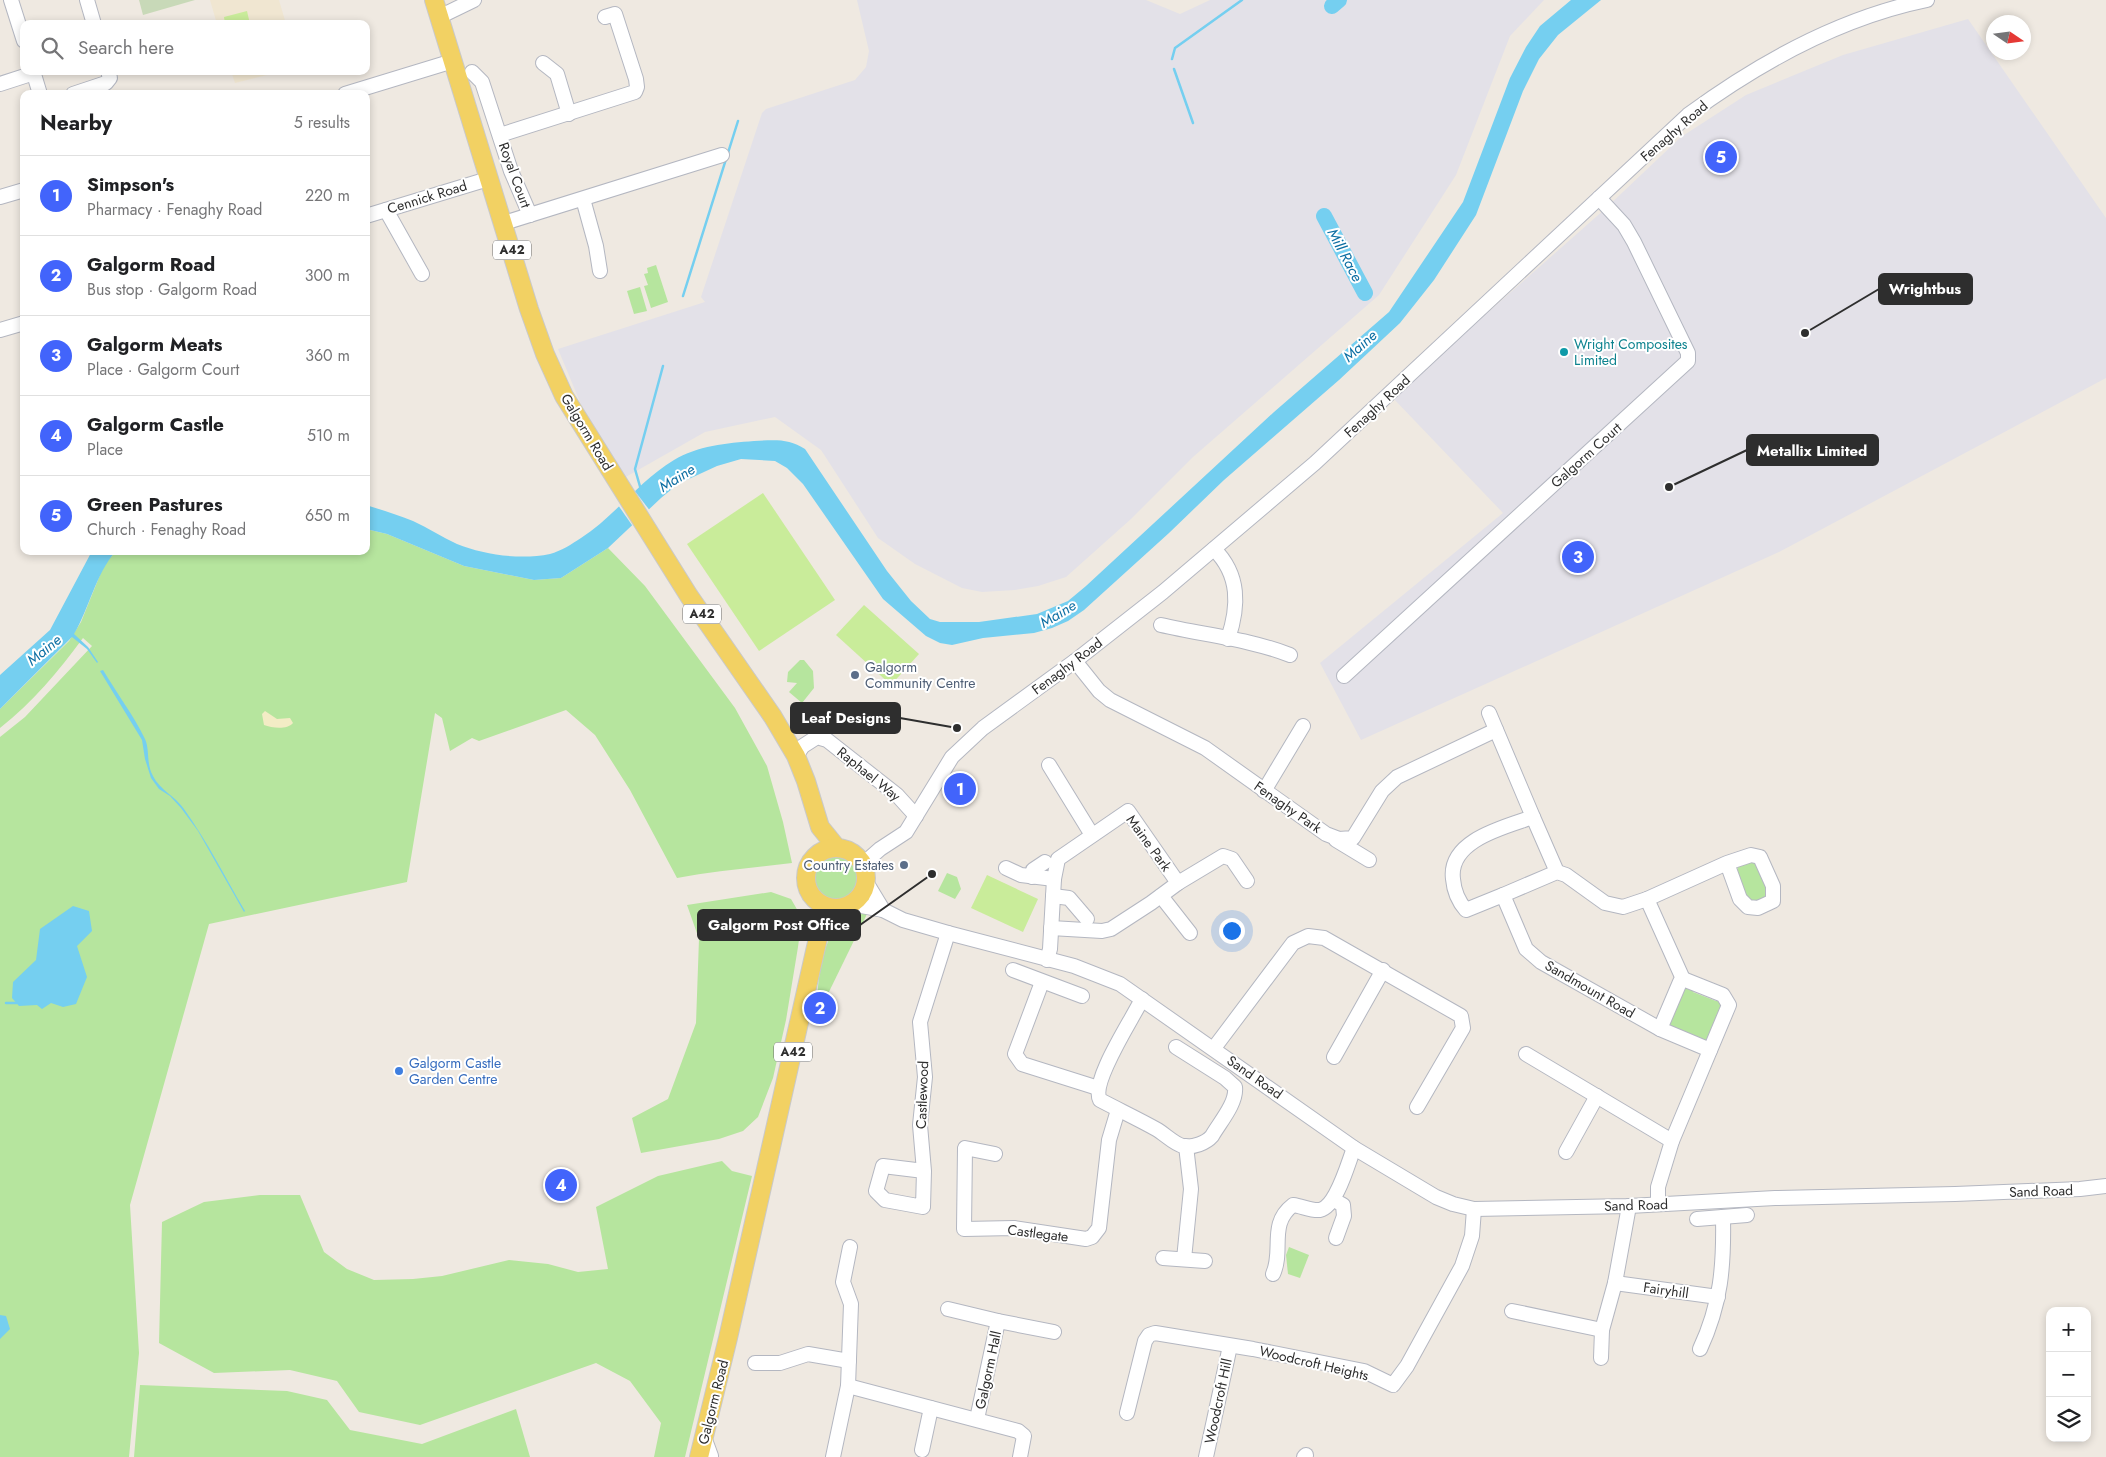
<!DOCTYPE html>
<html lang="en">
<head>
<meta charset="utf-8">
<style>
	:root { --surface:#fff; --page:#f6f6f6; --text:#202124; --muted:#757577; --line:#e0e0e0; --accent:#4264fb }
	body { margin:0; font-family:Jost,sans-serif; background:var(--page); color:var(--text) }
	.controls { position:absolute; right:15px; bottom:15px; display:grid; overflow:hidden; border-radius:10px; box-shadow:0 2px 8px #0003 }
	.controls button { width:45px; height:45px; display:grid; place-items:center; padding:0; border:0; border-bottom:1px solid var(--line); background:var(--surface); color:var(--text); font:25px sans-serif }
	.compass { position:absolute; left:1986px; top:15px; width:45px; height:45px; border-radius:50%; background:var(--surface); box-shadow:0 2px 8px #0003; rotate:103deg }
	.you { position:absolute; left:1231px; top:930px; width:18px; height:18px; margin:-12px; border:4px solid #fff; border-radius:50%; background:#1a73e8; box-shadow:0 0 0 8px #1a73e833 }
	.badge { display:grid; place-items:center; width:32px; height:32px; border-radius:50%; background:var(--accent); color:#fff; font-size:16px; font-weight:700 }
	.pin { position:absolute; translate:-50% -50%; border:2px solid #fff; box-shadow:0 1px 5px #0006 }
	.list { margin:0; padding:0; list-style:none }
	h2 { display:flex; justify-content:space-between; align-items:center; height:65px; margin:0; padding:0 20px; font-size:21px }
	h2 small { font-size:16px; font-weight:400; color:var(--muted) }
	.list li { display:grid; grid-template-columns:32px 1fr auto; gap:15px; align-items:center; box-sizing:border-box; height:80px; padding:0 20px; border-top:1px solid var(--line) }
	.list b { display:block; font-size:19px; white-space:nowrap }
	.list p { margin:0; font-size:16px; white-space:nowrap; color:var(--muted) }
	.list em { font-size:16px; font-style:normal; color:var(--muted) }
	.icon { flex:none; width:28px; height:28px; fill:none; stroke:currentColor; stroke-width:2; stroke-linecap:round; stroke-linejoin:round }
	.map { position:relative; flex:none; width:2106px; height:1457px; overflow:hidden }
	.search { position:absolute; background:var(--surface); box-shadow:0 2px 8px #0003; left:20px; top:20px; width:350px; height:55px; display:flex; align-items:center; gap:12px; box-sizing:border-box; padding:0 18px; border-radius:10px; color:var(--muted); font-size:19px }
	.panel { position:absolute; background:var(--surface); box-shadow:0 2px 8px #0003; left:20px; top:90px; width:350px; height:465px; border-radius:10px }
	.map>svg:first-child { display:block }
	.industrial { fill:#e3e1e8 }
	.education { fill:#f0e6d1 }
	.green { fill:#b6e59e }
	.sand { fill:#f3ecc5 }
	.cemetery { fill:#c8d9b8 }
	.pitch { fill:#c9ec9a }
	.water { fill:#75cff0 }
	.pier { fill:#efe9e1 }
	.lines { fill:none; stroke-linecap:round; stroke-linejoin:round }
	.stream { stroke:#75cff0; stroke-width:2.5 }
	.river { stroke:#75cff0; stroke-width:16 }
	.minor-casing { stroke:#b4b7c1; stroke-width:16 }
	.major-casing { stroke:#c9c9c9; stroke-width:20 }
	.minor { stroke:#fff; stroke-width:14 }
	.major { stroke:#f2d163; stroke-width:18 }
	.culture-dot { fill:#0f9aa8; stroke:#fff; stroke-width:2 }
	.service-dot { fill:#5c6f8a; stroke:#fff; stroke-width:2 }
	.shop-dot { fill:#3f7fe0; stroke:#fff; stroke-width:2 }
	.labels { text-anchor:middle; stroke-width:4; stroke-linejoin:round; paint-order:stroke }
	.shield { fill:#fff; stroke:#6d6d6d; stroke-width:1 }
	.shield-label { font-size:12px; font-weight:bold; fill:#2e2e2e }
	.street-label { font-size:14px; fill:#2e2e2e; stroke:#fff }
	.culture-label { font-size:14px; fill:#0d838f; stroke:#fff; text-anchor:start }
	.service-label { font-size:14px; fill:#4e5e75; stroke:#fff; text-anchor:start }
	.shop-label { font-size:14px; fill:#366cbe; stroke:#fff; text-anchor:start }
	.water-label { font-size:15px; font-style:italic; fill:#0d6fa3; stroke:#fff }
	.leader { fill:none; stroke:#2e2e2e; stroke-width:2 }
	.callout-dot { fill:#2e2e2e; stroke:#fff; stroke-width:2 }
	.callout { fill:#2e2e2e; stroke:#2e2e2e; stroke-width:2 }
	.callout-label { font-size:15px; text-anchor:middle; font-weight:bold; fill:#fff }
</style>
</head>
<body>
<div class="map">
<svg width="2106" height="1457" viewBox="0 0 2106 1457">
	<rect width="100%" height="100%" fill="#efe9e1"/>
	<g class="industrial">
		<polygon points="857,0 1146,0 1180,14 1210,0 1544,0 1510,36 1456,175 1379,295 1193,457 1131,519 1066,577 1038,586 1015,590 982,592 962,588 915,564 878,538 821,450 775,417 705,432 624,478 585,414 558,349 705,302 701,297 762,113 766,109 855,80 866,67 869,51"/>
		<polygon points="1968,19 2106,218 2106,378 1779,552 1361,740 1320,663 1503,513 1392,397 1605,209 1681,137 1746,95 1843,55"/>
	</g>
	<g class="education">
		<polygon points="210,0 279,0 286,24 217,24"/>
		<polygon points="231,71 283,71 235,83"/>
	</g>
	<g class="green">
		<polygon points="656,265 668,302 651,308 644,286 648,285 644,274 648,273 647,268"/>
		<polygon points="640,287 647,311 634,314 627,291"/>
		<path d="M366,529L387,534L464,566L534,580L561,578L608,548L645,586L735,708L767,766L783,822L792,863C753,868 715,871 677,878L630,790L595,735L566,710L479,741L472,738L450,751L442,718L435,713L407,882L209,924L130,1205L139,1353L129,1457H0V737L25,717L92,646L83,638C58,672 33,702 0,728V709L69,641L81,622L104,565L116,551H366Z"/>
		<polygon points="800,660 804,660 813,671 814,688 802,703 789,692 797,683 787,682 788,672"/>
		<circle cx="838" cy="879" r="23"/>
		<polygon points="1741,861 1758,862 1769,886 1765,902 1758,905 1745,898 1735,874"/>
		<polygon points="947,873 957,877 961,889 955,899 938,891"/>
		<polygon points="771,892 791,899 802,918 798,947 786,1020 773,1078 758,1117 743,1131 719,1139 641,1153 632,1118 668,1099 696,1023 699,939 687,905"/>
		<path d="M858,913L867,914L824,1002H817C818,974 824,919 858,913Z"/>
		<polygon points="1687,986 1693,990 1693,992 1716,1001 1719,998 1724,1002 1708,1040 1705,1041 1669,1026 1671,1016 1673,1017 1683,994 1681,992"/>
		<polygon points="722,1161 732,1171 752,1176 685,1457 654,1457 661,1423 630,1381 596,1363 420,1425 359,1412 337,1381 290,1370 214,1373 159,1343 162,1222 204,1202 260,1195 300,1195 324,1252 347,1269 374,1280 413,1279 442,1276 509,1260 548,1264 578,1272 608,1269 596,1207 658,1176"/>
		<polygon points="1289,1247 1309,1255 1300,1278 1288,1274 1286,1255"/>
		<polygon points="140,1385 287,1391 327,1400 350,1430 422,1444 516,1409 530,1457 134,1457"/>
	</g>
	<path class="sand" d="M265,711L277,719L290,718L293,723C287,730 272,728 264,725L262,714Z"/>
	<polygon class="cemetery" points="139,0 195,0 143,15"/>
	<g class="pitch">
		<polygon points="247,11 250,24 225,24 224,17"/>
		<polygon points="763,493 835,600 759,651 687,544"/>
		<polygon points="864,605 919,654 891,685 836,635"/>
		<polygon points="987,875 1038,899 1023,932 971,908"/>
	</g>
	<g class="water">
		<path d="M1571,0H1601L1558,35L1539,59L1523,91L1476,215L1434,280L1400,323L1339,380L1224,480L1169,533L1084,610L1068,621L1052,628L1034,633L983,638L952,645L940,643L926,636L883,599L803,484L787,468L775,461L741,459L717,466L678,484L661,498L608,548L561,578L534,580L464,566L387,534L366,529V505C382,510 398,515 413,521C428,528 442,537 457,544C484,555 521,560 550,554C561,551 572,544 581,538C615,516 639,481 674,460C697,446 727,443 754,441C773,440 789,438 805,449L887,571L911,601L930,619L940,622H979L1037,614L1068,601L1086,586L1274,412L1389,312L1463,202L1510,78L1526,47L1540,26Z"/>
		<path d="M92,551H116C95,575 90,607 74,634L88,647L98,662L97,663L87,649L72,637L0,709V675L50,630Z"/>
		<path d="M103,670C116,692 134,716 145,739C150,750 146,764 153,776C160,790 175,796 184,809C207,841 225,877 245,911L244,912L198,831L181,808L170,796L159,789L151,778L145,759L142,740L100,671Z"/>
		<polygon points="73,906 89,911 92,931 77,946 87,977 76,1004 63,1007 51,1003 42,1009 37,1005 19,1006 12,998 13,982 36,960 40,929"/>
		<polygon points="0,1315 6,1316 10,1329 0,1339"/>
	</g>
	<polygon class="pier" points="634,490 651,512 634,528 618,505"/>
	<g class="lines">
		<g class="stream">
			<polyline points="1172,59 1175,48 1242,0"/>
			<polyline points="1174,69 1193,123"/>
			<polyline points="683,296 738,121"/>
			<polyline points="641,490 635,469 663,366"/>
			<polyline points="6,1003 17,1003"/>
		</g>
		<g class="river">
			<polyline points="1332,6 1339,0"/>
			<polyline points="1324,216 1365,293"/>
		</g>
		<g class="minor-casing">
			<g id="minor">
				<polyline points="11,0 24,41"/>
				<polyline points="87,0 94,24"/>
				<polyline points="439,17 474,0"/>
				<polyline points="543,63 557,74 569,114"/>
				<polyline points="33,71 40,94"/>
				<polyline points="472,72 482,82 511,171 530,215"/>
				<polyline points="0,84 34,73"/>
				<polyline points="73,94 106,83 110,78 108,71"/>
				<polyline points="345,94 453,61"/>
				<polyline points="500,135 635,92 637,87 636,79 615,14 605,17"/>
				<polyline points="0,197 24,190"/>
				<polyline points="583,199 596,246 600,271"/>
				<polyline points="386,210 422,274"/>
				<polyline points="366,216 488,179"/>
				<polyline points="504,223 722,155"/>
				<polyline points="0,330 24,323"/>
				<path d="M1214,549C1240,575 1239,606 1228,639"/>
				<path d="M1161,625C1204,635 1249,639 1290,655"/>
				<polyline points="1075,661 1099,691 1110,700 1205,748 1326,834 1339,839 1353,838 1382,791 1397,777 1496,730"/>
				<polyline points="1344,676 1688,361 1688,353 1634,242 1624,225 1599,198"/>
				<path d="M1489,713L1533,817C1505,827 1448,840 1453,879C1454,891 1458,901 1466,910L1503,895L1526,949L1541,962L1660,1029L1710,1050"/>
				<polyline points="796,756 803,746 817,737 827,740 897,795 916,816"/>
				<polyline points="1049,765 1092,835"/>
				<polyline points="1264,791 1303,726"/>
				<polyline points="1533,817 1557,872"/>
				<polyline points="1336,840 1369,860"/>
				<path d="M863,864L880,849L906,832L952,757L983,728L1075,661L1163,592L1315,463L1688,115C1760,62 1839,18 1927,0"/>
				<polyline points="1006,868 1021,875 1054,879"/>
				<polyline points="1032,877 1033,870 1045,862"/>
				<polyline points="866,882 883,910"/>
				<polyline points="1503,895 1557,872 1566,875 1605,903 1623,907 1647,899 1727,863 1740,899 1748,907 1758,908 1773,901 1773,886 1760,857 1751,855 1727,863"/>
				<polyline points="1053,896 1069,898 1087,919"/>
				<polyline points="1161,896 1190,933"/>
				<polyline points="1647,899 1683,979"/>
				<polyline points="851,904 883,910 903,920 948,933 1074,966 1120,984 1354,1148 1436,1197 1453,1204 1474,1209 1629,1206 1775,1198 1955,1194 2080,1189 2106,1186"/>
				<polyline points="1051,928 1102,931 1111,929 1151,903 1178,883 1223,856 1232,859 1247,881"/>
				<polyline points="1047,960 1050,949 1054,879 1058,859 1128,811 1178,883"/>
				<polyline points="1013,970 1082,996"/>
				<polyline points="1042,982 1015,1054 1022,1064 1098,1088"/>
				<path d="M1142,999C1133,1018 1090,1082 1100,1100C1119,1110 1138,1119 1156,1129C1165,1134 1174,1144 1183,1146C1193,1148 1206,1143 1212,1136C1220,1122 1237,1103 1235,1087L1225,1078L1176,1047"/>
				<polyline points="1214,1048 1293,943 1308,936 1324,938 1461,1016 1463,1028 1417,1107"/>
				<polyline points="1526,1054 1672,1141"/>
				<polyline points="1334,1057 1383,970"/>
				<polyline points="1566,1152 1597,1096"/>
				<polyline points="995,1154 965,1148 964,1229 1014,1228 1086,1239 1092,1237 1099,1228 1109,1140 1118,1110"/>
				<polyline points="924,1171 883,1166 876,1191 885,1200 923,1207 924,1171 920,1125 925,1077 920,1022 948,933"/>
				<polyline points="1334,1200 1343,1205 1344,1216 1336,1238"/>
				<polyline points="1658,1204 1658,1187 1672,1141 1729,1005 1723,995 1683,979 1680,982 1660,1029"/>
				<polyline points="1697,1219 1747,1215"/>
				<polyline points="1163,1258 1205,1261"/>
				<polyline points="1184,1259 1191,1189 1186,1146"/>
				<path d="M1273,1274C1284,1250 1268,1224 1293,1205C1302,1206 1311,1211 1320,1210C1337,1206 1348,1163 1354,1148"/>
				<polyline points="1615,1283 1718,1297"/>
				<polyline points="948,1309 998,1321"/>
				<polyline points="1512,1311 1602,1330"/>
				<path d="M1700,1349C1721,1304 1724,1266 1723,1217"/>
				<polyline points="1601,1358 1602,1330 1615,1283 1629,1206"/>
				<polyline points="755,1363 780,1363 808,1354 849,1361"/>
				<polyline points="848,1386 1018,1431 1024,1436 1020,1457"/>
				<polyline points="1127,1413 1145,1341 1149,1335 1155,1333 1253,1349 1364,1371 1393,1385 1407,1366 1462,1266 1472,1236 1474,1209"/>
				<polyline points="977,1419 998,1321 1054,1332"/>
				<polyline points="704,1437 711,1456"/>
				<polyline points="922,1450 931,1408"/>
				<polyline points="833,1457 848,1386 851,1304 843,1282 850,1247"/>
				<polyline points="1206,1457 1230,1346"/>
				<polyline points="1304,1457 1306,1455"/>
			</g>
		</g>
		<g class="major-casing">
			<g id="major">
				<polyline points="434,0 529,309 545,354 564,396 689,596 773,717 796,756 806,781 820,827 837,848"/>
				<circle cx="836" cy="878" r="30"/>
				<polyline points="699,1457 728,1338 825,907"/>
			</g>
		</g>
		<use href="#minor" class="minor"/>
		<use href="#major" class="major"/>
	</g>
	<circle class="culture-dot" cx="1564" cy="352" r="5"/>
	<g class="service-dot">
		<circle cx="855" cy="675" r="5"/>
		<circle cx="904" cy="865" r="5"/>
	</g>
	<circle class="shop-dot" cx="399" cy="1071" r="5"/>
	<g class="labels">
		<g class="shield">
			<rect x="493" y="240.5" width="38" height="19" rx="4"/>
			<rect x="683" y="604.5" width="38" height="19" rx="4"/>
			<rect x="774" y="1042.5" width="38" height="19" rx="4"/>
		</g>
		<g class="shield-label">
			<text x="512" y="254">A42</text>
			<text x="702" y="618">A42</text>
			<text x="793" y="1056">A42</text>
		</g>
		<g class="street-label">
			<text transform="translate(1674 131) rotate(-41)" y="5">Fenaghy Road</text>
			<text transform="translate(515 175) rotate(70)" y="5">Royal Court</text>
			<text transform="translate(427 197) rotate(-17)" y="5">Cennick Road</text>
			<text transform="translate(1377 406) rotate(-43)" y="5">Fenaghy Road</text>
			<text transform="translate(587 432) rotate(59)" y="5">Galgorm Road</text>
			<text transform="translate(1586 455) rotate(-42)" y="5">Galgorm Court</text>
			<text transform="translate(1067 666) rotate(-37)" y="5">Fenaghy Road</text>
			<text transform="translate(869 774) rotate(39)" y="5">Raphael Way</text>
			<text transform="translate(1288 807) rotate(35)" y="5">Fenaghy Park</text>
			<text transform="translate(1149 843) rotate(54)" y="5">Maine Park</text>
			<text transform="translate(1590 989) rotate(30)" y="5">Sandmount Road</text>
			<text transform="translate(1255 1077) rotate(35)" y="5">Sand Road</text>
			<text transform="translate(922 1095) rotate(-88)" y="5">Castlewood</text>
			<text transform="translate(2041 1191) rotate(-2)" y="5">Sand Road</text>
			<text transform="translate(1636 1205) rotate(-2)" y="5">Sand Road</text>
			<text transform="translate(1038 1233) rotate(7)" y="5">Castlegate</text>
			<text transform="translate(1666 1290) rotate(8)" y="5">Fairyhill</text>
			<text transform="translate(1314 1363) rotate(13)" y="5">Woodcroft Heights</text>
			<text transform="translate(988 1370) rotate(-78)" y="5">Galgorm Hall</text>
			<text transform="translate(1218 1401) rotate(-78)" y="5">Woodcroft Hill</text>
			<text transform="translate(713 1402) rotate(-76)" y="5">Galgorm Road</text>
		</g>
		<g class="culture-label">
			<text x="1574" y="349">Wright Composites<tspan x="1574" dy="16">Limited</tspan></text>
		</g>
		<g class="service-label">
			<text x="865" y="672">Galgorm<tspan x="865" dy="16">Community Centre</tspan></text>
			<text x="894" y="870" text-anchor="end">Country Estates</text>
		</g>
		<g class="shop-label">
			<text x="409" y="1068">Galgorm Castle<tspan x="409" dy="16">Garden Centre</tspan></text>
		</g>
		<g class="water-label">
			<text transform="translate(1345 255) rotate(62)" y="5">Mill Race</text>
			<text transform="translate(1360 346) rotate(-42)" y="5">Maine</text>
			<text transform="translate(677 478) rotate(-32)" y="5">Maine</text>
			<text transform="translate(1058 614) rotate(-31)" y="5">Maine</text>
			<text transform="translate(44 650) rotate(-39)" y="5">Maine</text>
		</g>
	</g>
	<path class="leader" d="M1805 333L1879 289M1669 487L1747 450M957 728L900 718M932 874L860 925"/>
	<g class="callout-dot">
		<circle cx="1805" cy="333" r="5"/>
		<circle cx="1669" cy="487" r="5"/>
		<circle cx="957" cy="728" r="5"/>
		<circle cx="932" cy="874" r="5"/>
	</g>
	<g class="callout">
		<rect x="1879" y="274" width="93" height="30" rx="5"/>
		<rect x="1747" y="435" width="131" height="30" rx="5"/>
		<rect x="791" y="703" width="109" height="30" rx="5"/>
		<rect x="698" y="910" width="162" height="30" rx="5"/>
	</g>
	<g class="callout-label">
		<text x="1925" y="294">Wrightbus</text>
		<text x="1812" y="456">Metallix Limited</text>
		<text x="846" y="723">Leaf Designs</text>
		<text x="779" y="930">Galgorm Post Office</text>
	</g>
</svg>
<div class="controls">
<button>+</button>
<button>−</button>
<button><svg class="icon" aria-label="layers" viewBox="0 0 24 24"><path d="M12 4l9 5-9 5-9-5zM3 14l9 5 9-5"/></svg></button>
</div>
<svg class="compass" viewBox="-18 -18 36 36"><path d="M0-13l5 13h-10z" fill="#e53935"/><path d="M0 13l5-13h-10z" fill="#757577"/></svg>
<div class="you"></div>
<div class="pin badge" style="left:960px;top:789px">1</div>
<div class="pin badge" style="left:820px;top:1008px">2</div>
<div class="pin badge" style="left:1578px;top:557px">3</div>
<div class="pin badge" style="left:561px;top:1185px">4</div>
<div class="pin badge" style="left:1721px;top:157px">5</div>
<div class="search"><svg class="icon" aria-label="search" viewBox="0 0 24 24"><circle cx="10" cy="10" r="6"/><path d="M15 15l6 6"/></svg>Search here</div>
<section class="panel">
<h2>Nearby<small>5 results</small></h2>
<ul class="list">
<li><span class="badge">1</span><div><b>Simpson's</b><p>Pharmacy · Fenaghy Road</p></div><em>220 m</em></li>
<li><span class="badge">2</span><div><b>Galgorm Road</b><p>Bus stop · Galgorm Road</p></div><em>300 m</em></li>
<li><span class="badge">3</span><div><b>Galgorm Meats</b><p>Place · Galgorm Court</p></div><em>360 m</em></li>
<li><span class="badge">4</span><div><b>Galgorm Castle</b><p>Place</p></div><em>510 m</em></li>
<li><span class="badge">5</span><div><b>Green Pastures</b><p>Church · Fenaghy Road</p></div><em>650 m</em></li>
</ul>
</section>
</div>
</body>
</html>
